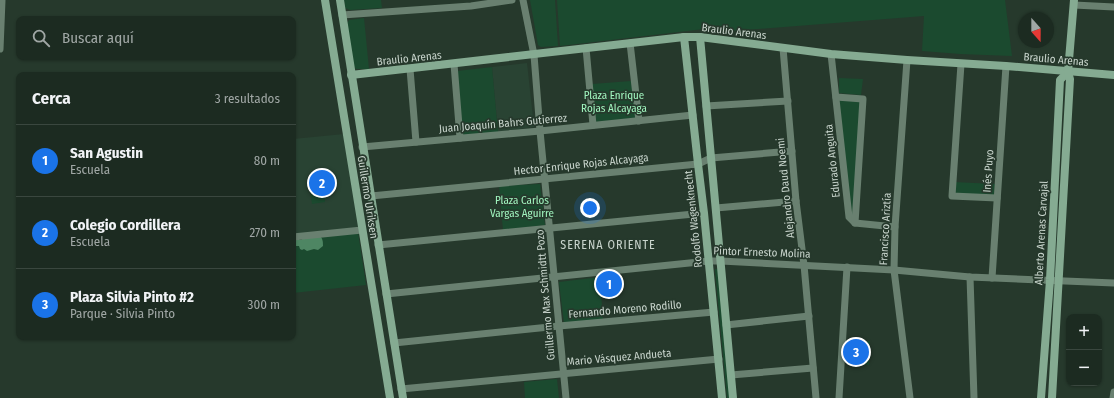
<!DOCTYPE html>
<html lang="es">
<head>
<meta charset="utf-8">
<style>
	:root { --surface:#1c2b21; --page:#29372e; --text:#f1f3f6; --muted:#a0a7a5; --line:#3a473f; --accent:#1a73e8 }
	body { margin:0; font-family:"Fira Sans Condensed",sans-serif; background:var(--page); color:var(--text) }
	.controls { position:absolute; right:12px; bottom:12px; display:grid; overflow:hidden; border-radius:8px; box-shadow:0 1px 3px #0004 }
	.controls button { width:36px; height:36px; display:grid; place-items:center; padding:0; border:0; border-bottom:1px solid var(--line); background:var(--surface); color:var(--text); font:20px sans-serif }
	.compass { position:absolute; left:1018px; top:12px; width:36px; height:36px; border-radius:50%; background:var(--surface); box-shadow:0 1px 3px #0004; rotate:159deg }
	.you { position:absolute; left:590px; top:208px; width:14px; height:14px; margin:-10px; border:3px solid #fff; border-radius:50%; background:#1a73e8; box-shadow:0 0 0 6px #1a73e833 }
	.badge { display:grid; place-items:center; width:26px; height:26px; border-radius:50%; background:var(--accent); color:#fff; font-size:13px; font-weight:700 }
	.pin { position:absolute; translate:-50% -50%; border:2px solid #fff; box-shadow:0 1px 4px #0006 }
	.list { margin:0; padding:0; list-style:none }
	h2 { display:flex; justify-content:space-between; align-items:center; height:52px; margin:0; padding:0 16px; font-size:17px }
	h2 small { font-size:13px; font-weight:400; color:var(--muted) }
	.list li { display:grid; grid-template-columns:26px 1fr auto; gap:12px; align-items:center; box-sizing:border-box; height:72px; padding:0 16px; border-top:1px solid var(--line) }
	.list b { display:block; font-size:15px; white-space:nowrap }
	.list p { margin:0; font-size:13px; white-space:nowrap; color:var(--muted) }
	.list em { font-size:13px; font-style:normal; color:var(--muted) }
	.icon { flex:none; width:22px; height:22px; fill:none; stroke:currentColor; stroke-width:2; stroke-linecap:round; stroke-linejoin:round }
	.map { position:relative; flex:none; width:1114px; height:398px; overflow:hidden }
	.search { position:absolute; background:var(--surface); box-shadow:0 1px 3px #0004; left:16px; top:16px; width:280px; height:44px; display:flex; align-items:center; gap:10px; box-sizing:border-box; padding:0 14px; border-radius:8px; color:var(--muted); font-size:15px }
	.panel { position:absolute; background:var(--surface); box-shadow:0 1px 3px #0004; left:16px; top:72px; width:280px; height:268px; border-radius:8px }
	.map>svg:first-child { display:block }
	.built { fill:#294333 }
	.green { fill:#1b4a2f }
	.water { fill:#4e8663 }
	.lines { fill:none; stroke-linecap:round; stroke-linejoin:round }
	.street { stroke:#698070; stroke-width:7 }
	.secondary { stroke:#85ab92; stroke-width:8 }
	.labels { text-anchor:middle; stroke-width:3.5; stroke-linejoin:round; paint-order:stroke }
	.street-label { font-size:11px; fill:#c9d5cd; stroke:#26392c }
	.park-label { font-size:11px; fill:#a1f5bf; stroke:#26392c }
	.neighbourhood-label { font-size:12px; letter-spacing:1px; fill:#c9d5cd; stroke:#26392c }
</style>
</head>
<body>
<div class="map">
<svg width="1114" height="398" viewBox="0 0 1114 398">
	<rect width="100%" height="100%" fill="#26392c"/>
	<g class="built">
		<polygon points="527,63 534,127 498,132 492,67"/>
		<polygon points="344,134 359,228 293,235 293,139"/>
	</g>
	<g class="green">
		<polygon points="344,0 381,0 382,8 350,10 345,8"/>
		<polygon points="530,0 555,0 558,46 541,47 538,45"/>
		<polygon points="557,0 1005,0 1012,56 960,54 922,51 924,16 708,33 704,29 560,46"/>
		<polygon points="364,18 369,69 356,69 353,66 347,23 349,20"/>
		<polygon points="492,67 498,132 463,135 457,71"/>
		<polygon points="839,78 863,79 861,95 839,93"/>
		<polygon points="631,81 636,118 596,122 594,120 592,84"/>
		<polygon points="838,99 861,101 853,219 851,217"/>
		<polygon points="323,182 325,202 312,204 309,184"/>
		<polygon points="954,182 995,184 994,196 953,193"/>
		<polygon points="540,184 545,225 503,230 499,186"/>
		<polygon points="358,232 366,285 293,293 293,239"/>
		<polygon points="715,269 718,269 730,398 727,398 715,270"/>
		<polygon points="600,277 603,321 564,323 559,282"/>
		<polygon points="843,340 870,341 869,365 842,362"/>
		<polygon points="557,379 559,398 525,398 524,382"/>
	</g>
	<path class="water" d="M320,236C323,239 323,242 323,246L318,250L314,249L307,251L304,249L302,250L300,249L299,246H296L294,245L293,241L295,240H301L304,238Z"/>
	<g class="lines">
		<g class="street">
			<polyline points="523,0 534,55 540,131 566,398"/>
			<polyline points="1074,5 1114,7"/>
			<polyline points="342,15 471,6 512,0"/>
			<polyline points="630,43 639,121"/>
			<polyline points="586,48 593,125"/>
			<polyline points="783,48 796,201 804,265 816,398"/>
			<polyline points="0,49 2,0"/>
			<polyline points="831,54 849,217 855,223 895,227"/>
			<polyline points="907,60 895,227 894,270 910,398"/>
			<polyline points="454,64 460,138"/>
			<polyline points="961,64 952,196 997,198"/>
			<polyline points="410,69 416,142"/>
			<polyline points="836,97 863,99 855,223"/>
			<polyline points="706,106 788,101"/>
			<polyline points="362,147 540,131 693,115"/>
			<polyline points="371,196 698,164 711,158 792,151"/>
			<polyline points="716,208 796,201"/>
			<polyline points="293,237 362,230"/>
			<polyline points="378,245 704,213"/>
			<polyline points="970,277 974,398"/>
			<polyline points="992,278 1006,66"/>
			<polyline points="386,294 709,261 721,261 894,270 970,277 1114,283"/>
			<polyline points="726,325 809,316"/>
			<polyline points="394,343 559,326 714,312"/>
			<polyline points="731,375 813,368"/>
			<polyline points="401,389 719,359"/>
			<polyline points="839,398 847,267"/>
			<polyline points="1113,398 1114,392"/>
		</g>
		<g class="secondary">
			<polyline points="325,0 390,398"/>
			<polyline points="340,0 403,398"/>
			<polyline points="684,37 698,164 704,213 722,398"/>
			<polyline points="700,37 733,398"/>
			<polyline points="351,75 684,37 700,37 831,54 907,60 1006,66 1114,75"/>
			<polyline points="1041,398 1050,280 1060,80 1068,72"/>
			<polyline points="1052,398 1070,79 1068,72 1074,0"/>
		</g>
	</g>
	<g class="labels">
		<g class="street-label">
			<text transform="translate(734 31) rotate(7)" y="4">Braulio Arenas</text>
			<text transform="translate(409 58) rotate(-6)" y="4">Braulio Arenas</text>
			<text transform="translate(1056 59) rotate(5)" y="4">Braulio Arenas</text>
			<text transform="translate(503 123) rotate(-5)" y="4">Juan Joaquín Bahrs Gutierrez</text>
			<text transform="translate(832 161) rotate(-96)" y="4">Edurado Anguita</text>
			<text transform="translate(581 164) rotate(-6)" y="4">Hector Enrique Rojas Alcayaga</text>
			<text transform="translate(988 171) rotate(-86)" y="4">Inés Puyo</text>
			<text transform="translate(785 188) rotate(-96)" y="4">Alejandro Daud Noemi</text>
			<text transform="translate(368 197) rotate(81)" y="4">Guillermo Ulriksen</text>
			<text transform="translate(693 219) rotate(-96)" y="4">Rodolfo Wagenknecht</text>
			<text transform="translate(885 229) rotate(-87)" y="4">Francisco Ariztía</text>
			<text transform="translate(1041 233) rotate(-87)" y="4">Alberto Arenas Carvajal</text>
			<text transform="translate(762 252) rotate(2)" y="4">Pintor Ernesto Molina</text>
			<text transform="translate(545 295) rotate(-95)" y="4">Guillermo Max Schmidtt Pozo</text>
			<text transform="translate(625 309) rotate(-5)" y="4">Fernando Moreno Rodillo</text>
			<text transform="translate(619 357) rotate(-5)" y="4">Mario Vásquez Andueta</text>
		</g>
		<g class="park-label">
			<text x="614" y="99">Plaza Enrique<tspan x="614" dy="13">Rojas Alcayaga</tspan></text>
			<text x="522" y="204">Plaza Carlos<tspan x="522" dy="13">Vargas Aguirre</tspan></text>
		</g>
		<g class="neighbourhood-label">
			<text x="608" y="249">SERENA ORIENTE</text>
		</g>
	</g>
</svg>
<div class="controls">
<button>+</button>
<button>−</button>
</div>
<svg class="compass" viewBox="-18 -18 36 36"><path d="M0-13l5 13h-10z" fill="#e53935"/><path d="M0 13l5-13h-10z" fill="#a0a7a5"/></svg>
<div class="you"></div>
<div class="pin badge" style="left:609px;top:284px">1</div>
<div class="pin badge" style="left:322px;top:183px">2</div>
<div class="pin badge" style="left:856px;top:352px">3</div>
<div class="search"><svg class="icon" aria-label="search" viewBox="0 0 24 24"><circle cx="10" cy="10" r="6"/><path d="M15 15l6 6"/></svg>Buscar aquí</div>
<section class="panel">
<h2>Cerca<small>3 resultados</small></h2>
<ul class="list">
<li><span class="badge">1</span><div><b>San Agustin</b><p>Escuela</p></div><em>80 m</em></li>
<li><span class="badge">2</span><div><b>Colegio Cordillera</b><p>Escuela</p></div><em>270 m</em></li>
<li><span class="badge">3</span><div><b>Plaza Silvia Pinto #2</b><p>Parque · Silvia Pinto</p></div><em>300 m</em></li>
</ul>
</section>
</div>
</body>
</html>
